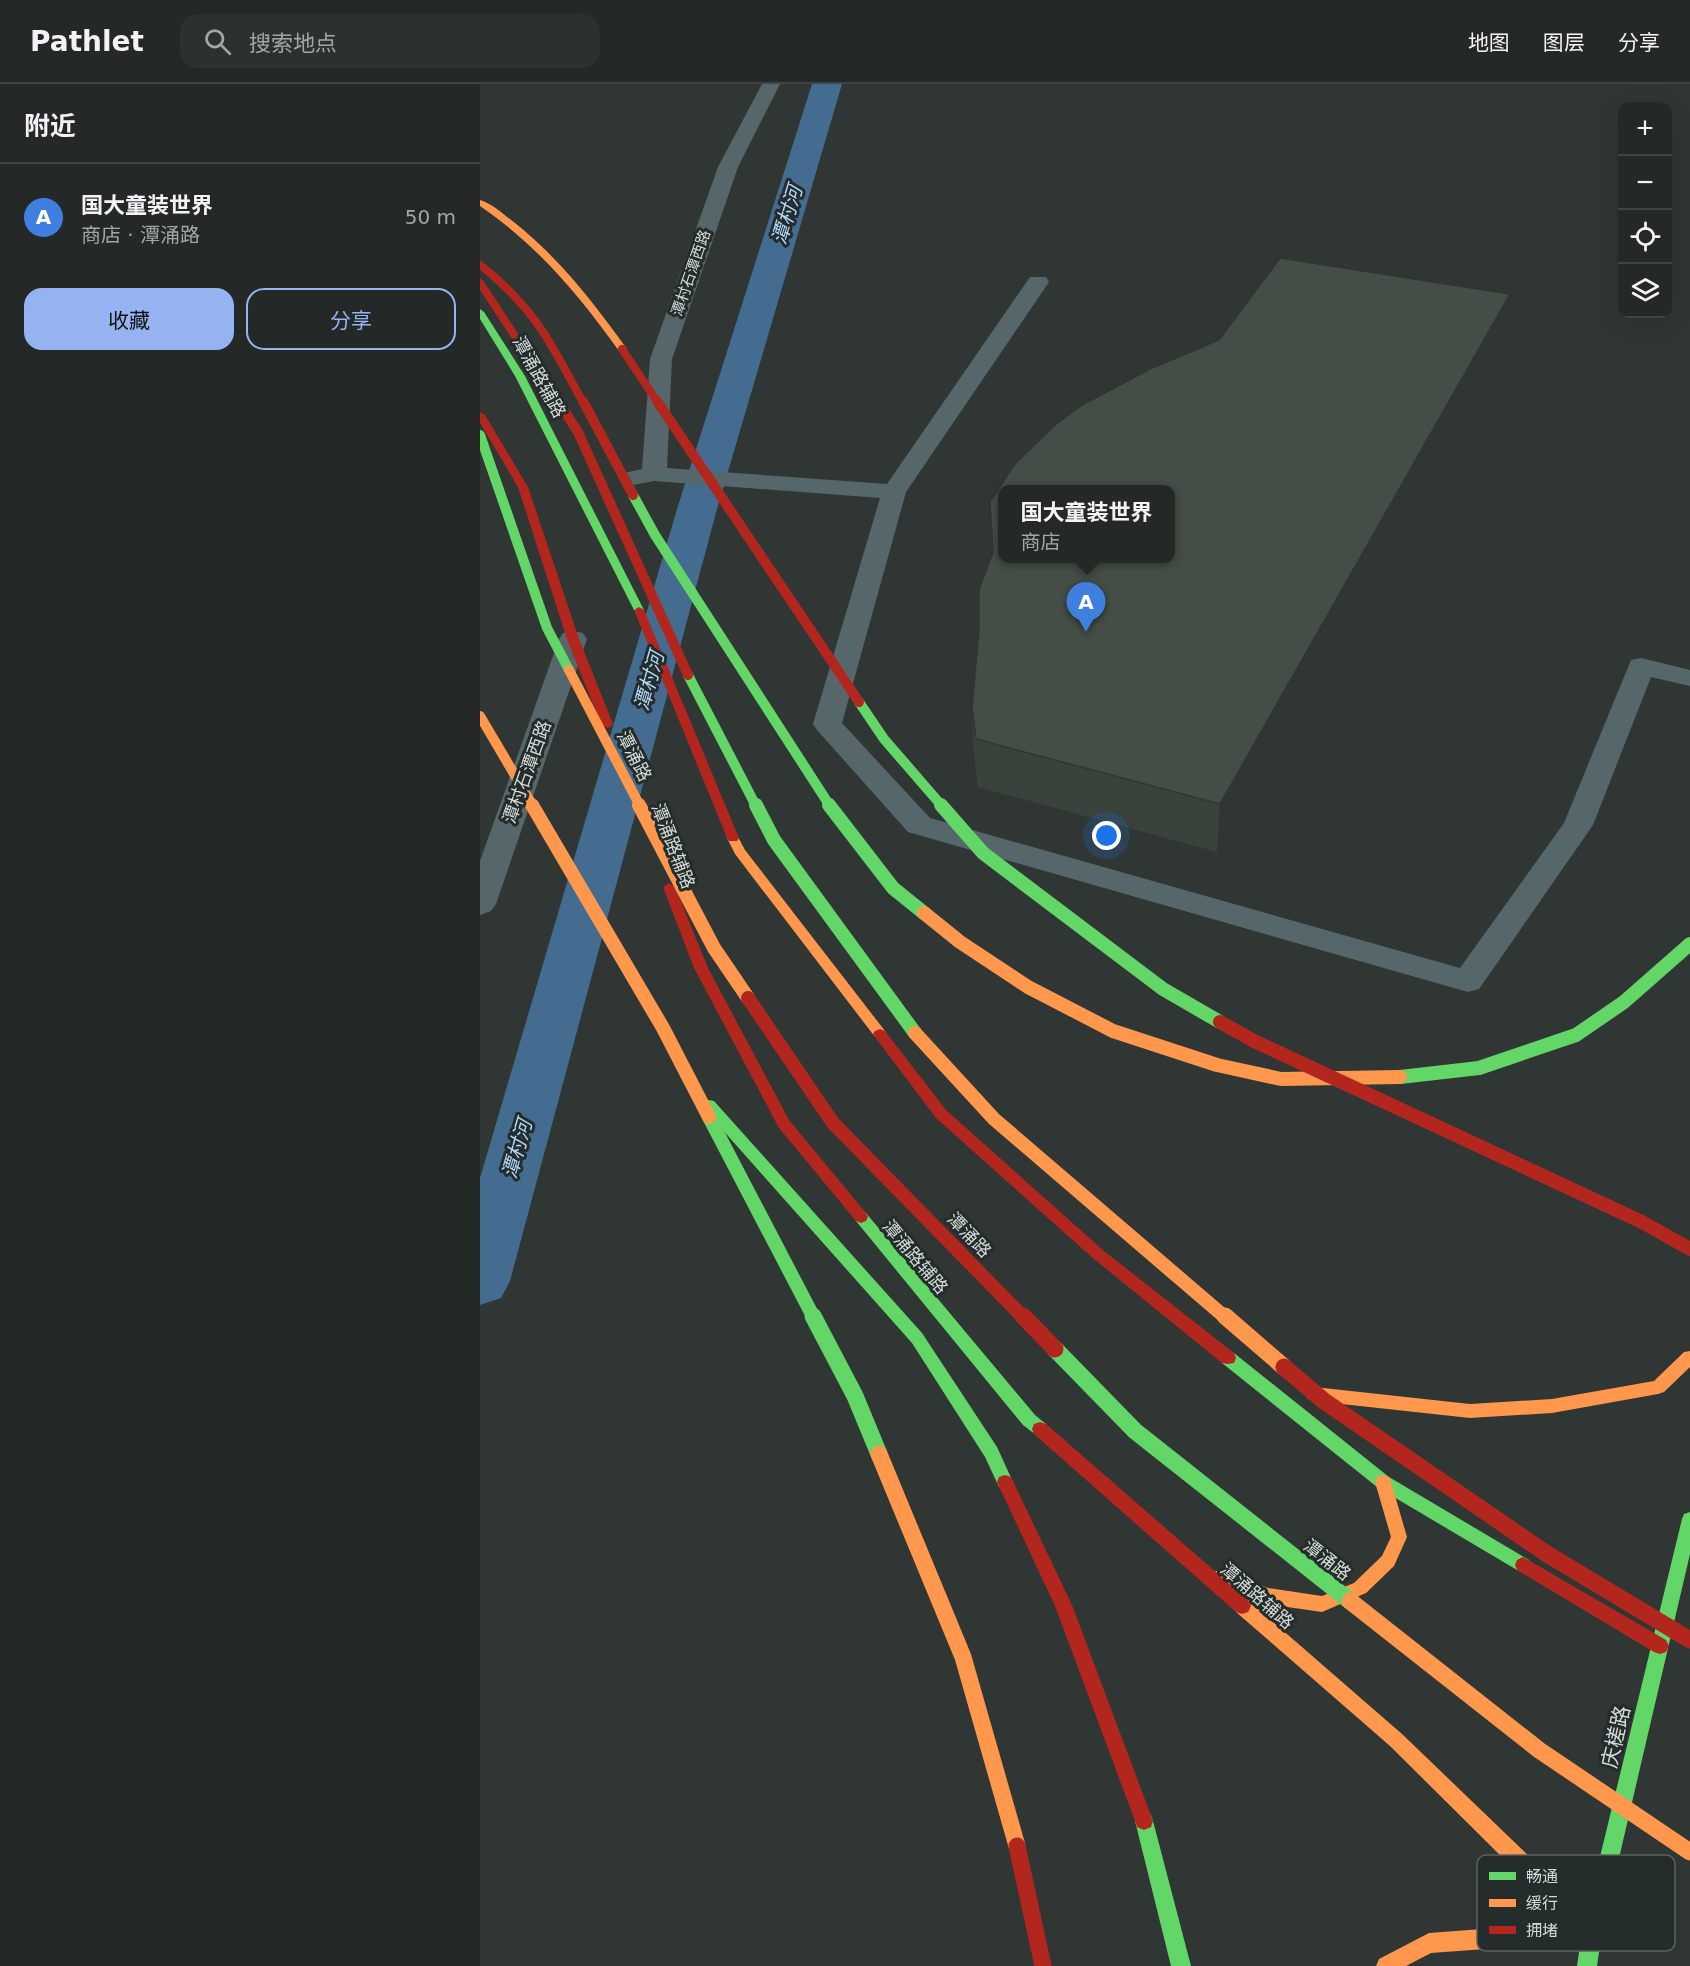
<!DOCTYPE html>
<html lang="zh">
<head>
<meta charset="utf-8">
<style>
	:root { --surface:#242827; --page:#2c302f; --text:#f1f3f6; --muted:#a3a6a7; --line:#414444; --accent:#95b2f1 }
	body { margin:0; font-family:"DejaVu Sans","Noto Sans SC",sans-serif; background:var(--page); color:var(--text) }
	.controls { position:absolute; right:18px; top:18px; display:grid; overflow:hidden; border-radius:12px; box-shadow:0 6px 24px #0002 }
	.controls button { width:54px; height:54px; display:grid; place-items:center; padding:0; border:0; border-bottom:2px solid var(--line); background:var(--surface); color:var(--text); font:30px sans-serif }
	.you { position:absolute; left:627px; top:752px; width:21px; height:21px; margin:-15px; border:4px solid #fff; border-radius:50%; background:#1a73e8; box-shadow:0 0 0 9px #1a73e833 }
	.badge { display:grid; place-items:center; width:39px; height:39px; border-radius:50%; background:var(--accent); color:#fff; font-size:20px; font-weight:700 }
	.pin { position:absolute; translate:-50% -50px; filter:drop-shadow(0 2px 3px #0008) }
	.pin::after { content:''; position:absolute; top:32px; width:21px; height:18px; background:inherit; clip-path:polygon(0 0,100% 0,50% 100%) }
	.popup { position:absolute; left:518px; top:401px; width:177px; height:78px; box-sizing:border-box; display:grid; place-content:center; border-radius:12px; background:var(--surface); filter:drop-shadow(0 2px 4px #0005); font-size:20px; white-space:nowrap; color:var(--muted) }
	.popup b { font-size:22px; color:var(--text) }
	.popup::after { content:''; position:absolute; left:50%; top:100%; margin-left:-12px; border:12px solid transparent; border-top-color:var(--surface) }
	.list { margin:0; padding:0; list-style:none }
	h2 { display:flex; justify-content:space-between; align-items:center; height:78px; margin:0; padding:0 24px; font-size:26px }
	h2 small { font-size:20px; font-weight:400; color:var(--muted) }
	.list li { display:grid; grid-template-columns:39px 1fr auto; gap:18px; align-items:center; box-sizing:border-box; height:108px; padding:0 24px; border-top:2px solid var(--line) }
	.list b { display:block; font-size:22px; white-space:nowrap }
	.list p { margin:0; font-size:20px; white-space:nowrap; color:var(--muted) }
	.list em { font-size:20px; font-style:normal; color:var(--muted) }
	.actions { display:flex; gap:12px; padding:18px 24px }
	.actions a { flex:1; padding:14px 0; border:2px solid var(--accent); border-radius:18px; text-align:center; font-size:21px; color:var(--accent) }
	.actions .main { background:var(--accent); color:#111 }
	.icon { flex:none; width:33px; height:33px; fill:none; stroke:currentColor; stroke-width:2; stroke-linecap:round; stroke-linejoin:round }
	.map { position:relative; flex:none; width:1210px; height:1882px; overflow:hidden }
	header { display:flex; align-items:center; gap:36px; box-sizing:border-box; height:84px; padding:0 30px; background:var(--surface); border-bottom:2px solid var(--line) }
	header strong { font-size:28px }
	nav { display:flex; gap:33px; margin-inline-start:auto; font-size:21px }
	.search { width:420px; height:54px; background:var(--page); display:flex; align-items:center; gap:15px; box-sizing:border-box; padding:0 21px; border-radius:18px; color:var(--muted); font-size:22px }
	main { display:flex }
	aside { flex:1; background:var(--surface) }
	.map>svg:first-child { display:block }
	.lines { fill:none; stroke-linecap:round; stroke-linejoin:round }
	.canal { fill:#446c90; fill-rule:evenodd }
	.street { fill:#56676b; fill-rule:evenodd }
	.fast { fill:#63d668; fill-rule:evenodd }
	.slow { fill:#ff974d; fill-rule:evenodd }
	.jam { fill:#b3261e; fill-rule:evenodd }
	.fast-bridge-far2 { stroke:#63d668; stroke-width:10 }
	.fast-bridge-far1 { stroke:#63d668; stroke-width:14 }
	.fast-bridge { stroke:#63d668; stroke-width:17 }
	.slow-bridge-far2 { stroke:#ff974d; stroke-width:10 }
	.slow-bridge-far1 { stroke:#ff974d; stroke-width:14 }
	.slow-bridge { stroke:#ff974d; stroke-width:17 }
	.jam-bridge-far3 { stroke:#b3261e; stroke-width:8 }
	.jam-bridge-far2 { stroke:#b3261e; stroke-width:10 }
	.jam-bridge-far1 { stroke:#b3261e; stroke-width:14 }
	.jam-bridge { stroke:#b3261e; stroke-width:17 }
	.wall { fill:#3a423c }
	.shaded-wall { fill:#303631 }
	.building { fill:#444d46; stroke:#303631; stroke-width:1.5; fill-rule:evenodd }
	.labels { text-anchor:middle; stroke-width:6; stroke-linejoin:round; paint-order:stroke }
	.far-street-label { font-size:15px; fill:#d4dad8; stroke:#242d2b }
	.street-label { font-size:18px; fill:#d4dad8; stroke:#242d2b }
	.water-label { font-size:20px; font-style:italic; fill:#b1d7fc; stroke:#242d2b }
	.near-street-label { font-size:21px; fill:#d4dad8; stroke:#242d2b }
	.key { fill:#242d2b; stroke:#59615f; stroke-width:1.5 }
	.key-label { font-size:16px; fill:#d4dad8 }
</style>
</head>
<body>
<header>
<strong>Pathlet</strong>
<div class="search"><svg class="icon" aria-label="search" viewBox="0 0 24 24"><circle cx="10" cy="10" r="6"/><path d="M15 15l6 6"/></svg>搜索地点</div>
<nav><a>地图</a><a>图层</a><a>分享</a></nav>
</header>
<main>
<aside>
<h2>附近<small></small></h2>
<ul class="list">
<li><span class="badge" style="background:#3f7fe0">A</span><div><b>国大童装世界</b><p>商店 · 潭涌路</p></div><em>50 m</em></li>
</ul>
<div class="actions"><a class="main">收藏</a><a>分享</a></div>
</aside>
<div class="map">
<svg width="1210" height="1882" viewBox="0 0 1210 1882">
	<rect width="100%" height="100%" fill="#303634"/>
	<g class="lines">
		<polygon class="canal" points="332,0 362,0 237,425 30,1197 21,1214 0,1221 0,1094 197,425"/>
		<g class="street">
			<polygon points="282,0 300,0 258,83 192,275 187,384 407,400 550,193 566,193 569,198 426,408 362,639 450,734 980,884 1084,739 1151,576 1161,574 1210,586 1210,602 1171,593 1113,741 999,905 988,908 428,748 337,646 333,640 400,414 174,397 153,401 144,399 141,394 144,389 162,385 170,275 238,83"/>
			<polygon points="93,547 103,549 107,555 16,820 11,827 0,831 0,777 79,555 83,549"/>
		</g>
		<g class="fast">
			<polygon points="0,225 4,228 45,292 164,526 163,528 159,529 154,526 35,292 0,235"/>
			<polygon points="229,1016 234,1017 442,1249 517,1363 533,1398 531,1403 525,1405 519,1403 505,1373 432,1259 224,1025 222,1021 224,1017"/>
			<path d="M381,1127L386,1129L555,1331L566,1340L568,1345L566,1350C556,1353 551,1347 543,1341L376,1137L374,1133L376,1129Z"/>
			<polygon points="748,1268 754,1269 909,1393 1049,1476 1051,1481 1049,1486 1043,1489 1037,1486 897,1403 742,1279 740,1274 742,1269"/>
			<polygon points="1210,1428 1210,1470 1122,1847 1117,1882 1097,1882 1102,1847 1202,1435 1204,1430"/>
			<polygon points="664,1728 671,1731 673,1737 711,1882 691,1882 655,1737 657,1731"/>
		</g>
		<g class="slow">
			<path d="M0,116C13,120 24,131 35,139C79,174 114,219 147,265L145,267H139C99,211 57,161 0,122Z"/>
			<polygon points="253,750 257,751 265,766 405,947 407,950 405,953 395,953 255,770 247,754"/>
			<polygon points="1210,1267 1210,1283 1184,1308 1178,1310 1072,1329 990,1334 834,1317 828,1315 826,1310 828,1305 834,1303 990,1320 1072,1315 1174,1297 1204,1268"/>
			<polygon points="903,1391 909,1393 911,1398 927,1453 914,1482 886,1509 842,1528 787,1520 734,1498 731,1493 734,1488 740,1485 788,1504 842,1512 874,1499 902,1472 911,1453 895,1398 897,1393"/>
			<polygon points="762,1514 768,1516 922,1650 1051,1774 1053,1781 1051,1788 1044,1790 1037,1788 910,1662 756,1528 753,1522 756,1516"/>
			<polygon points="1112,1837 1119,1840 1122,1847 1119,1854 1112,1857 951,1869 926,1882 896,1882 899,1875 949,1849"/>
		</g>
		<g class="jam">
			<polygon points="0,328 5,331 48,403 99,555 133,640 131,643 127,644 121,640 87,555 38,403 0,339"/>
			<polygon points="159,523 164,526 259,754 257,757 249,757 247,754 154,526"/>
			<polygon points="189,799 195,803 228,884 309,1036 386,1129 388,1133 386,1137 381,1139 376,1137 299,1044 214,884 183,803"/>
			<polygon points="400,945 405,947 466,1026 624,1167 754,1269 756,1274 754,1279 748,1280 742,1279 614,1175 456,1034 395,953 393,950 395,947"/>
			<polygon points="560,1338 566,1340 768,1516 771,1522 768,1528 762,1530 756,1528 554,1350 552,1345 554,1340"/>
			<polygon points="525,1391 531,1393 592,1521 673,1737 671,1743 664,1746 657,1743 655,1737 575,1522 517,1398 519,1393"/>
			<polygon points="1043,1473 1186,1556 1189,1562 1186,1568 1180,1570 1174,1568 1037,1486 1035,1481 1037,1476"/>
			<polygon points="1044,1772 1051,1774 1119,1840 1122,1847 1119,1854 1112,1857 1105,1854 1037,1788 1035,1781 1037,1774"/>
		</g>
		<g class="fast-bridge-far2">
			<polyline points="0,351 67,544 89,586"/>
			<polyline points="153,411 175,451 350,722"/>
			<polyline points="208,591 276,722"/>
			<polyline points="379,618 404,655 462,722"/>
		</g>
		<g class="fast-bridge-far1">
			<polyline points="276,721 294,756 435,949"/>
			<polyline points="349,721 413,804 444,829"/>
			<polyline points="461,721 503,769 683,905 740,938"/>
			<polyline points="920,993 999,984 1096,951 1144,918 1210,860"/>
			<polyline points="229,1033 334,1234"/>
		</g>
		<g class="fast-bridge">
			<polyline points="333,1232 375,1312 399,1370"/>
			<polyline points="575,1265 655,1347 870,1517"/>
		</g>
		<g class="slow-bridge-far2">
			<polyline points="89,586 160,722"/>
			<polyline points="0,632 53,722"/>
		</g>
		<g class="slow-bridge-far1">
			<polyline points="52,721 183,944 229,1033"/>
			<polyline points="159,721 234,864 268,914"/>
			<polyline points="444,829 480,858 548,903 633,947 737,981 801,995 920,993"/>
			<polyline points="435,949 514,1035 746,1234"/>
		</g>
		<g class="slow-bridge">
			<polyline points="745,1232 804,1283"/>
			<polyline points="399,1370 483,1573 537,1762"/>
			<polyline points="870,1517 1059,1666 1210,1768"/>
		</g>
		<g class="jam-bridge-far3">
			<path d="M0,181C54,223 72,260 103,319"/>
			<polyline points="0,199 79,319"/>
			<polyline points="142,265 178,319"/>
		</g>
		<g class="jam-bridge-far2">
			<polyline points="78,317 98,348 208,591"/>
			<polyline points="103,317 153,411"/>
			<polyline points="177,317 379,618"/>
		</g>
		<g class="jam-bridge-far1">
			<polyline points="268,914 353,1039 544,1234"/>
			<polyline points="740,938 774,957 1162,1138 1210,1165"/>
		</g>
		<g class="jam-bridge">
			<polyline points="543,1232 575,1265"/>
			<polyline points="804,1283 844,1317 1067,1470 1210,1556"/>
			<polyline points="537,1762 563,1882"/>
		</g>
	</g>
	<polygon class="wall" points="1023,254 737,768 498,703 494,672 492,624 512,470 510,418 739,256"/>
	<polygon class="shaded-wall" points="1030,210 1023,254 737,768 740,720"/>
	<path class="building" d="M800,174L1030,210L740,720L496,655L492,624L499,545V506L513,468L510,418L534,381L575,341L602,321L670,285L739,256ZM522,405H690V474H522Z"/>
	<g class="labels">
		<g class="far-street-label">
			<text transform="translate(211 189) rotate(-71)" y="5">潭村石潭西路</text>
		</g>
		<g class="street-label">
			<text transform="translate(59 293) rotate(61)" y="6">潭涌路辅路</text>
			<text transform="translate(154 672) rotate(63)" y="6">潭涌路</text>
			<text transform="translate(47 688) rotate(-70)" y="6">潭村石潭西路</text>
			<text transform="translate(193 762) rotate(69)" y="6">潭涌路辅路</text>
			<text transform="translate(489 1151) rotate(46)" y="6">潭涌路</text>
			<text transform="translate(435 1173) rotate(50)" y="6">潭涌路辅路</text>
			<text transform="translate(847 1476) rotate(38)" y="6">潭涌路</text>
			<text transform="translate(777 1512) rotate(41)" y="6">潭涌路辅路</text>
		</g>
		<g class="water-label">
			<text transform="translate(307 131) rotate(-73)" y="7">潭村河</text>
			<text transform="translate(169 597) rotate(-74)" y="7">潭村河</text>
			<text transform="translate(37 1065) rotate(-74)" y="7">潭村河</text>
		</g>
		<g class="near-street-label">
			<text transform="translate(1136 1653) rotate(-77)" y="7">庆槎路</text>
		</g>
	</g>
	<rect x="997" y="1771" width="198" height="96" rx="9" class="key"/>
	<rect x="1009" y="1788" width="27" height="8" fill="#63d668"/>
	<rect x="1009" y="1815" width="27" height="8" fill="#ff974d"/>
	<rect x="1009" y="1842" width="27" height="8" fill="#b3261e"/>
	<g class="key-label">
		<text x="1046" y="1798">畅通</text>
		<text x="1046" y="1825">缓行</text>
		<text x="1046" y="1852">拥堵</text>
	</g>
</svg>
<div class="controls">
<button>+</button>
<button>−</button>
<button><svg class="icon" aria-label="locate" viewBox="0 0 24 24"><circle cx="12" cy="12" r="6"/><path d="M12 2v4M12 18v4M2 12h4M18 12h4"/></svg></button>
<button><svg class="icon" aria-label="layers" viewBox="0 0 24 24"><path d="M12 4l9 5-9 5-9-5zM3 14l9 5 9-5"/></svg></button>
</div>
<div class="you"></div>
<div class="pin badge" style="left:606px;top:548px;background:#3f7fe0">A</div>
<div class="popup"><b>国大童装世界</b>商店</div>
</div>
</main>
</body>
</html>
